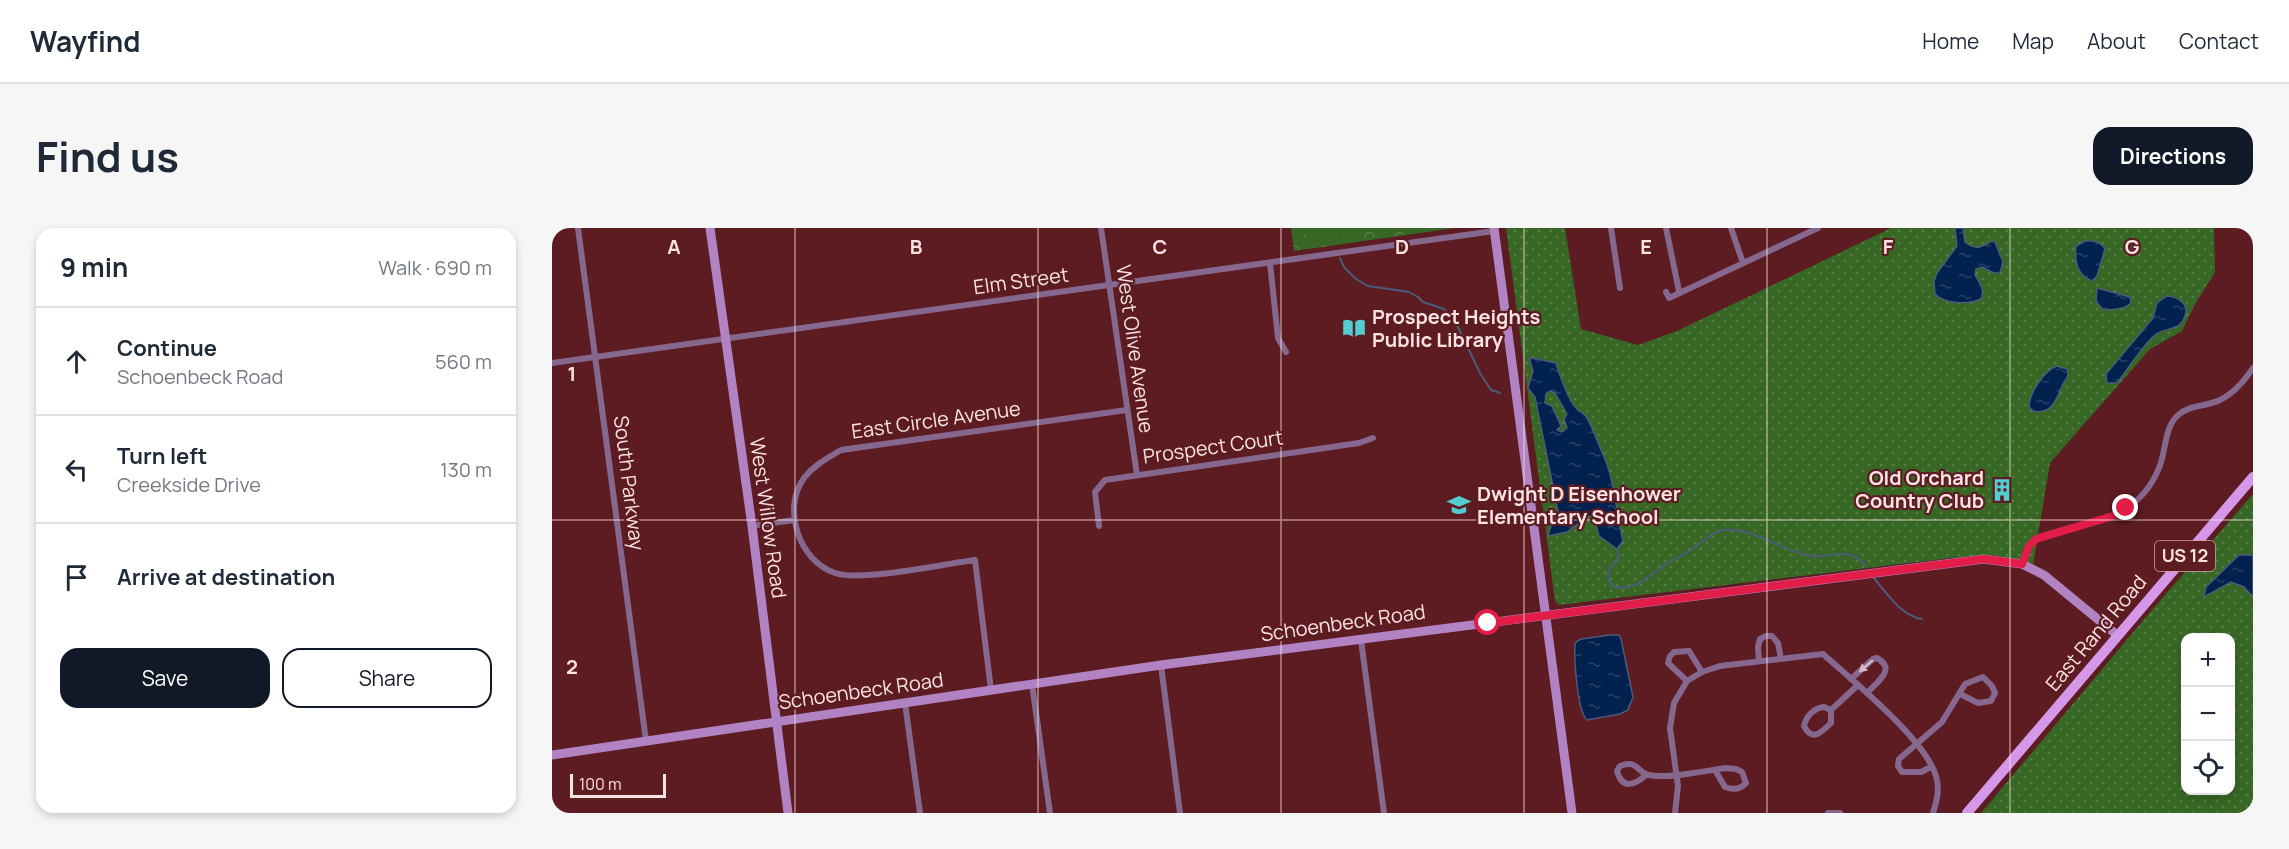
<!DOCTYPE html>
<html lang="en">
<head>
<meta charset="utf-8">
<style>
	:root { --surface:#fff; --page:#f6f6f7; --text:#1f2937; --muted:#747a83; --line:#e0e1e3; --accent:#111827 }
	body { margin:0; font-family:Manrope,sans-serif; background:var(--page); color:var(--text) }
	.controls { position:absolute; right:18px; bottom:18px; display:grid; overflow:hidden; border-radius:12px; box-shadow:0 3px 9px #0003 }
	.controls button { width:54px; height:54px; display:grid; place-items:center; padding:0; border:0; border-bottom:2px solid var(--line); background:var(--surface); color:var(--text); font:30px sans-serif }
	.scale { position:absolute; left:18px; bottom:15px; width:96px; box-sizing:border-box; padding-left:6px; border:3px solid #fde3e3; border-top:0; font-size:16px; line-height:21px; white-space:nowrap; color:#fde3e3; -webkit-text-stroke:4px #5d1b22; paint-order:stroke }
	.stop { position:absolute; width:18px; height:18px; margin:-14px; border:4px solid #e11d48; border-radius:50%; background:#fff }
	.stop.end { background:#e11d48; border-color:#fff; box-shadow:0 2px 6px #0008 }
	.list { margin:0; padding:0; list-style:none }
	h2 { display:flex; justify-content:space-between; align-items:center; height:78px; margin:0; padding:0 24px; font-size:26px }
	h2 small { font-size:20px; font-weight:400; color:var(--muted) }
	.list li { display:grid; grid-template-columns:39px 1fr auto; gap:18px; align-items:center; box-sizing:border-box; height:108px; padding:0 24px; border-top:2px solid var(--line) }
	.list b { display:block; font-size:22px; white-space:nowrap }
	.list p { margin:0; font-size:20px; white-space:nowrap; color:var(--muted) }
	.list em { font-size:20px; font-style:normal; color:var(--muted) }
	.actions { display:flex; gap:12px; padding:18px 24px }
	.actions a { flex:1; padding:14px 0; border:2px solid var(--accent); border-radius:18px; text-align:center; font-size:21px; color:var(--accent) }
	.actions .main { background:var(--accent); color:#fff }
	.icon { flex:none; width:33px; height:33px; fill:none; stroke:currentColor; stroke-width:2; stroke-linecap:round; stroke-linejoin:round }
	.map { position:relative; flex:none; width:1701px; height:585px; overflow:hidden; border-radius:18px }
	header { display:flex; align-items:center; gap:36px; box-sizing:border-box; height:84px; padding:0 30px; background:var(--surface); border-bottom:2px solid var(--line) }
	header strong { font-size:28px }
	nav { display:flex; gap:33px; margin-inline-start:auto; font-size:21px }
	.intro { display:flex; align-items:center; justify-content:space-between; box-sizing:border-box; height:144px; padding:0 36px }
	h1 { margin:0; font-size:42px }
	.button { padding:15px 27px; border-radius:18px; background:var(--accent); color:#fff; font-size:21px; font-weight:700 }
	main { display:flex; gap:36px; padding:0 36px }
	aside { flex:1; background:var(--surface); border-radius:18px; box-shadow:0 3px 9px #0003 }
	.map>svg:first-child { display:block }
	.grass { fill:url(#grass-dots); fill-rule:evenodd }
	.park { fill:url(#park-crowns) }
	.pitch { fill:#376724 }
	.water { fill:url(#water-ripples); stroke:#4d5b7b; stroke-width:1.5; fill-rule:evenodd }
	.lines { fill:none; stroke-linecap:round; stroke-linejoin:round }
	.stream { stroke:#4d5b7b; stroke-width:2 }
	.street { stroke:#86688f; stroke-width:6 }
	.secondary { stroke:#b283c2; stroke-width:9 }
	.primary { stroke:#d597e8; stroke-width:10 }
	.oneway { fill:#d3b8c6 }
	.route { stroke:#e11d48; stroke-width:8 }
	.grid { fill:none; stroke:#fde3e3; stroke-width:1.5; stroke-opacity:0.55 }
	.labels { text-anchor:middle; stroke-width:4.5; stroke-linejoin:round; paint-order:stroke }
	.shield { fill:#5d1b22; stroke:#cda7a9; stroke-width:1.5 }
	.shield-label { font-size:18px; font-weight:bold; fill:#fde3e3 }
	.street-label { font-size:20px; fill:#fde3e3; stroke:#5d1b22 }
	.poi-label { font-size:20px; font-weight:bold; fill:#fde3e3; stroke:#5d1b22; text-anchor:start }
	.grid-label { font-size:20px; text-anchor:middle; font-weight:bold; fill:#fde3e3; stroke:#5d1b22; stroke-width:4.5; stroke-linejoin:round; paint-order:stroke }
</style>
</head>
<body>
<header>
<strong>Wayfind</strong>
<nav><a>Home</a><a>Map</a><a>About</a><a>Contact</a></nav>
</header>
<div class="intro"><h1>Find us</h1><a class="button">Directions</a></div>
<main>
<aside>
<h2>9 min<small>Walk · 690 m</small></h2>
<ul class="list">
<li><svg class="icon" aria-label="ahead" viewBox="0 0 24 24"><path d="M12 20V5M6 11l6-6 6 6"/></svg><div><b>Continue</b><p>Schoenbeck Road</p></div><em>560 m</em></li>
<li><svg class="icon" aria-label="left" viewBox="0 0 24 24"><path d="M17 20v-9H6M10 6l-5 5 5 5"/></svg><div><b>Turn left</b><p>Creekside Drive</p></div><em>130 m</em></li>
<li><svg class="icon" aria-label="arrive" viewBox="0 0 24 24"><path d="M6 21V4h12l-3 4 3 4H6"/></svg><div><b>Arrive at destination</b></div></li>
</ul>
<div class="actions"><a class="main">Save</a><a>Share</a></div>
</aside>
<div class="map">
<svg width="1701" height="585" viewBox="0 0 1701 585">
	<defs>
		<pattern id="grass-dots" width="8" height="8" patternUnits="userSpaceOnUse" patternTransform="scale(1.5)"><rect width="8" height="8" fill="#376724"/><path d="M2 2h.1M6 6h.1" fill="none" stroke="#557d44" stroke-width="1.8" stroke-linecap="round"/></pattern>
		<pattern id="park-crowns" width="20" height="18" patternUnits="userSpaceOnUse" patternTransform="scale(1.5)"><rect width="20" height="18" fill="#376724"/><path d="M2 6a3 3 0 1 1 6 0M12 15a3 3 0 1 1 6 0" fill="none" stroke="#557d44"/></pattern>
		<pattern id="water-ripples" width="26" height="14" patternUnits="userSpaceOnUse" patternTransform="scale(1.5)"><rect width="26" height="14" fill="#01214f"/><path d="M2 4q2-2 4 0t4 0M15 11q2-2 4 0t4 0" fill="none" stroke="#274168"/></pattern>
	</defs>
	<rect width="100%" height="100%" fill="#5d1b22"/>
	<g class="grass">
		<polygon points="954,0 1013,0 1029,101 1086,117 1125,103 1339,0 1662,0 1663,44 1642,78 1630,103 1598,121 1498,235 1481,337 1442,327 1399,330 1007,377 1003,373"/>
		<path d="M1701,266V585H1429L1599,383ZM1634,410H1678V562H1634Z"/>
	</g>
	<polygon class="park" points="739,0 903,0 742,23"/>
	<polygon class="pitch" points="753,0 811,0 805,6 755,14"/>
	<g class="water">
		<path d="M1403,0H1411L1413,14C1424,23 1430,19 1440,13L1443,14L1451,34L1448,45H1442L1430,39L1424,41L1423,47C1428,55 1433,61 1429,71C1417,77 1392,76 1383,66L1382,53L1385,45L1405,18Z"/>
		<path d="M1533,13C1541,12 1549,14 1553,21L1545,48L1540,53C1525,47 1522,34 1524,18Z"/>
		<path d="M1545,60L1578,69L1579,75C1574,81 1558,83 1550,81L1544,73Z"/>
		<path d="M1614,68C1624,68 1638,75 1633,88C1627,105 1614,98 1603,107C1588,120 1577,140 1565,155H1555L1554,146L1601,90L1605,75Z"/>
		<path d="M977,129L1004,135C1007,146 1017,174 1025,181C1029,185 1032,185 1035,190C1041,200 1045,213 1050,224C1063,251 1064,285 1071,313L1065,321L1047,308L1042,290L1036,288L1015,304L996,308L999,298L1007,288L983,169L976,160L981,143ZM998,163L1003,165L1015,186L1012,191L1015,200L1010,204L1005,202L1009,198L1000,178L993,175L994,166Z"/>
		<path d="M1505,138L1515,141C1518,149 1513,151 1510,158C1504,173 1499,187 1481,183L1477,179C1477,166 1492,142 1505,138Z"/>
		<polygon points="1687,327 1701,327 1701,366 1699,367 1692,359 1679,354 1652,369 1654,359"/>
		<path d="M1058,407H1067L1069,411L1081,469L1076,482L1068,486L1035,492C1025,483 1022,430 1023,415L1029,411Z"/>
	</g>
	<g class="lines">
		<g class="stream">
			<polyline points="788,30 792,39 804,51 816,58 857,64 866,69 871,74 892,81 904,95 928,145 939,162 948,165"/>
			<path d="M1065,321L1067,328C1061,342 1050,340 1060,358C1082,366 1099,345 1116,335C1124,330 1132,327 1140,321C1149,315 1160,304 1171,302C1200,299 1227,321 1254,327C1277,332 1295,316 1313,337"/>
			<path d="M1321,349C1334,364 1349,388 1370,391"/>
		</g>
		<g class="street">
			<polyline points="26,0 94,513"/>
			<polyline points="549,0 585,247"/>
			<polyline points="1059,0 1068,60"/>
			<polyline points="1114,0 1127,63"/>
			<polyline points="1179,0 1191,35"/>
			<polyline points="718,35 726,110 734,124"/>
			<polyline points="1114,64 1117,70 1266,0"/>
			<polyline points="0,135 942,3"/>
			<polyline points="200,298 242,292"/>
			<polyline points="547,298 543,264 553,252 807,215 821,210"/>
			<path d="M1470,336L1477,318L1484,311C1532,291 1584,297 1607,240C1614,224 1612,201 1625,188C1637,176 1654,179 1668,172C1681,166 1693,152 1701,140"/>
			<polyline points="809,412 832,585"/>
			<polyline points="1207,433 1206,419 1208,411 1214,408 1220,408 1226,415 1229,431"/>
			<polyline points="609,437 628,585"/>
			<path d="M1299,451L1321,431L1325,430C1345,441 1325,454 1315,465"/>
			<polyline points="1135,453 1116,435 1118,428 1122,424 1137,423 1150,444"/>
			<polyline points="480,456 498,585"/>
			<path d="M439,462L423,332C391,336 310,354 283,345C246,332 230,280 252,250C262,237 276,230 289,222L575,182"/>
			<polyline points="353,475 368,585"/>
			<path d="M1272,479L1279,482V495C1269,505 1260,514 1252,498C1254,489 1261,480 1272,479Z"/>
			<polyline points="1279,482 1306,457"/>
			<polyline points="1379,539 1369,544 1350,544 1346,538 1347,531 1390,494 1413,456 1431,449 1440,458 1443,465 1439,473 1426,475 1408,466"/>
			<path d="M1094,547C1083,557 1070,562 1065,543L1068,538C1086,531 1084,544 1097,547C1114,551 1154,543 1173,540L1184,541L1190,544L1194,555C1188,562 1181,562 1173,559L1163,542"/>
			<path d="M1123,585L1126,558L1118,500L1122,475L1135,453L1150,444L1168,438L1271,426C1301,453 1373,511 1384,548C1388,561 1385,572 1381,585"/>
			<polyline points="1276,585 1288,585"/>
		</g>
		<g class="secondary">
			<polyline points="158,0 200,298 236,585"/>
			<polyline points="942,0 1020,585"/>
			<polyline points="0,527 609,437 1432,331 1470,336 1492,347 1565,407"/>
		</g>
		<polyline class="primary" points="1415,585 1701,249"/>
	</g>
	<defs><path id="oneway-solid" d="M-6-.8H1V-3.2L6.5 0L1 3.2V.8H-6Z" transform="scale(1.5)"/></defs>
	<use class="oneway" href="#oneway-solid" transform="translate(1314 438) rotate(139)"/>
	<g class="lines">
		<polyline class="route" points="936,395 1432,331 1470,336 1477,318 1484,311 1561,288 1574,280"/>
	</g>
	<path class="grid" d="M243,0V585M486,0V585M729,0V585M972,0V585M1215,0V585M1458,0V585M0,292H1701"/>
	<defs>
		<g id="library-bare" transform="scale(1.8)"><path d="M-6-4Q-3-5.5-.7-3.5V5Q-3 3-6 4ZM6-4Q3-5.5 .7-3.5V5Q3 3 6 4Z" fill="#52cdd0" stroke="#5d1b22" stroke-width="2.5" paint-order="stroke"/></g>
		<g id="building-bare" transform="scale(1.8)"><path d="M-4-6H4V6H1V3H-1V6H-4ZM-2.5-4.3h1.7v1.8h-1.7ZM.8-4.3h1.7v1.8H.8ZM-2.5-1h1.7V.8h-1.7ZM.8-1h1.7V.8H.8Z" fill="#52cdd0" stroke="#5d1b22" stroke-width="2.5" paint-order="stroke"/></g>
		<g id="school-bare" transform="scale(1.8)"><path d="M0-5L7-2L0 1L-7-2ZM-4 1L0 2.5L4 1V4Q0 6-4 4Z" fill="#52cdd0" stroke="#5d1b22" stroke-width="2.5" paint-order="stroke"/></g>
	</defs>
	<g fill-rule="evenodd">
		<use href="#library-bare" x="802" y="100"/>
		<use href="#building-bare" x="1450" y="262"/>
		<use href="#school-bare" x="907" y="277"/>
	</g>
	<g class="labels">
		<rect class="shield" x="1603" y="313" width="60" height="30" rx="4.5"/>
		<g class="shield-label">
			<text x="1633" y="334">US 12</text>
		</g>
		<g class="street-label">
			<text transform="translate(469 53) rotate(-8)" y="7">Elm Street</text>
			<text transform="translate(583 121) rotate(82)" y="7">West Olive Avenue</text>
			<text transform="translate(384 192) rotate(-8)" y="7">East Circle Avenue</text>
			<text transform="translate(661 219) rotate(-8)" y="7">Prospect Court</text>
			<text transform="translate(77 255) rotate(83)" y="7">South Parkway</text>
			<text transform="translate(216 290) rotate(82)" y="7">West Willow Road</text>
			<text transform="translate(791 395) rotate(-8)" y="7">Schoenbeck Road</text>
			<text transform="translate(1544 405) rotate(-50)" y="7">East Rand Road</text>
			<text transform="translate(309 463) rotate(-8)" y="7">Schoenbeck Road</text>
		</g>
		<g class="poi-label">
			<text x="820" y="96">Prospect Heights<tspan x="820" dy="23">Public Library</tspan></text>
			<text x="1432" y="257" text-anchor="end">Old Orchard<tspan x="1432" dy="23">Country Club</tspan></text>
			<text x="925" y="273">Dwight D Eisenhower<tspan x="925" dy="23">Elementary School</tspan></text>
		</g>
	</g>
	<g class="grid-label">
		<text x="122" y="26">A</text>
		<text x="364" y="26">B</text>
		<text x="608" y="26">C</text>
		<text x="850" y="26">D</text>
		<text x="1094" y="26">E</text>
		<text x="1336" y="26">F</text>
		<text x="1580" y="26">G</text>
		<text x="20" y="153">1</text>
		<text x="20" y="446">2</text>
	</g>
</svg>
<div class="controls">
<button>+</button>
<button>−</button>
<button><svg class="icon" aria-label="locate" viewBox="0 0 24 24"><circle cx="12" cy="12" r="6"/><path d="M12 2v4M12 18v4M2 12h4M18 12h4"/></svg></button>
</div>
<div class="scale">100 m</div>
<div class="stop" style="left:936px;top:395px"></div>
<div class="stop end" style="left:1574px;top:280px"></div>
</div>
</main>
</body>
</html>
